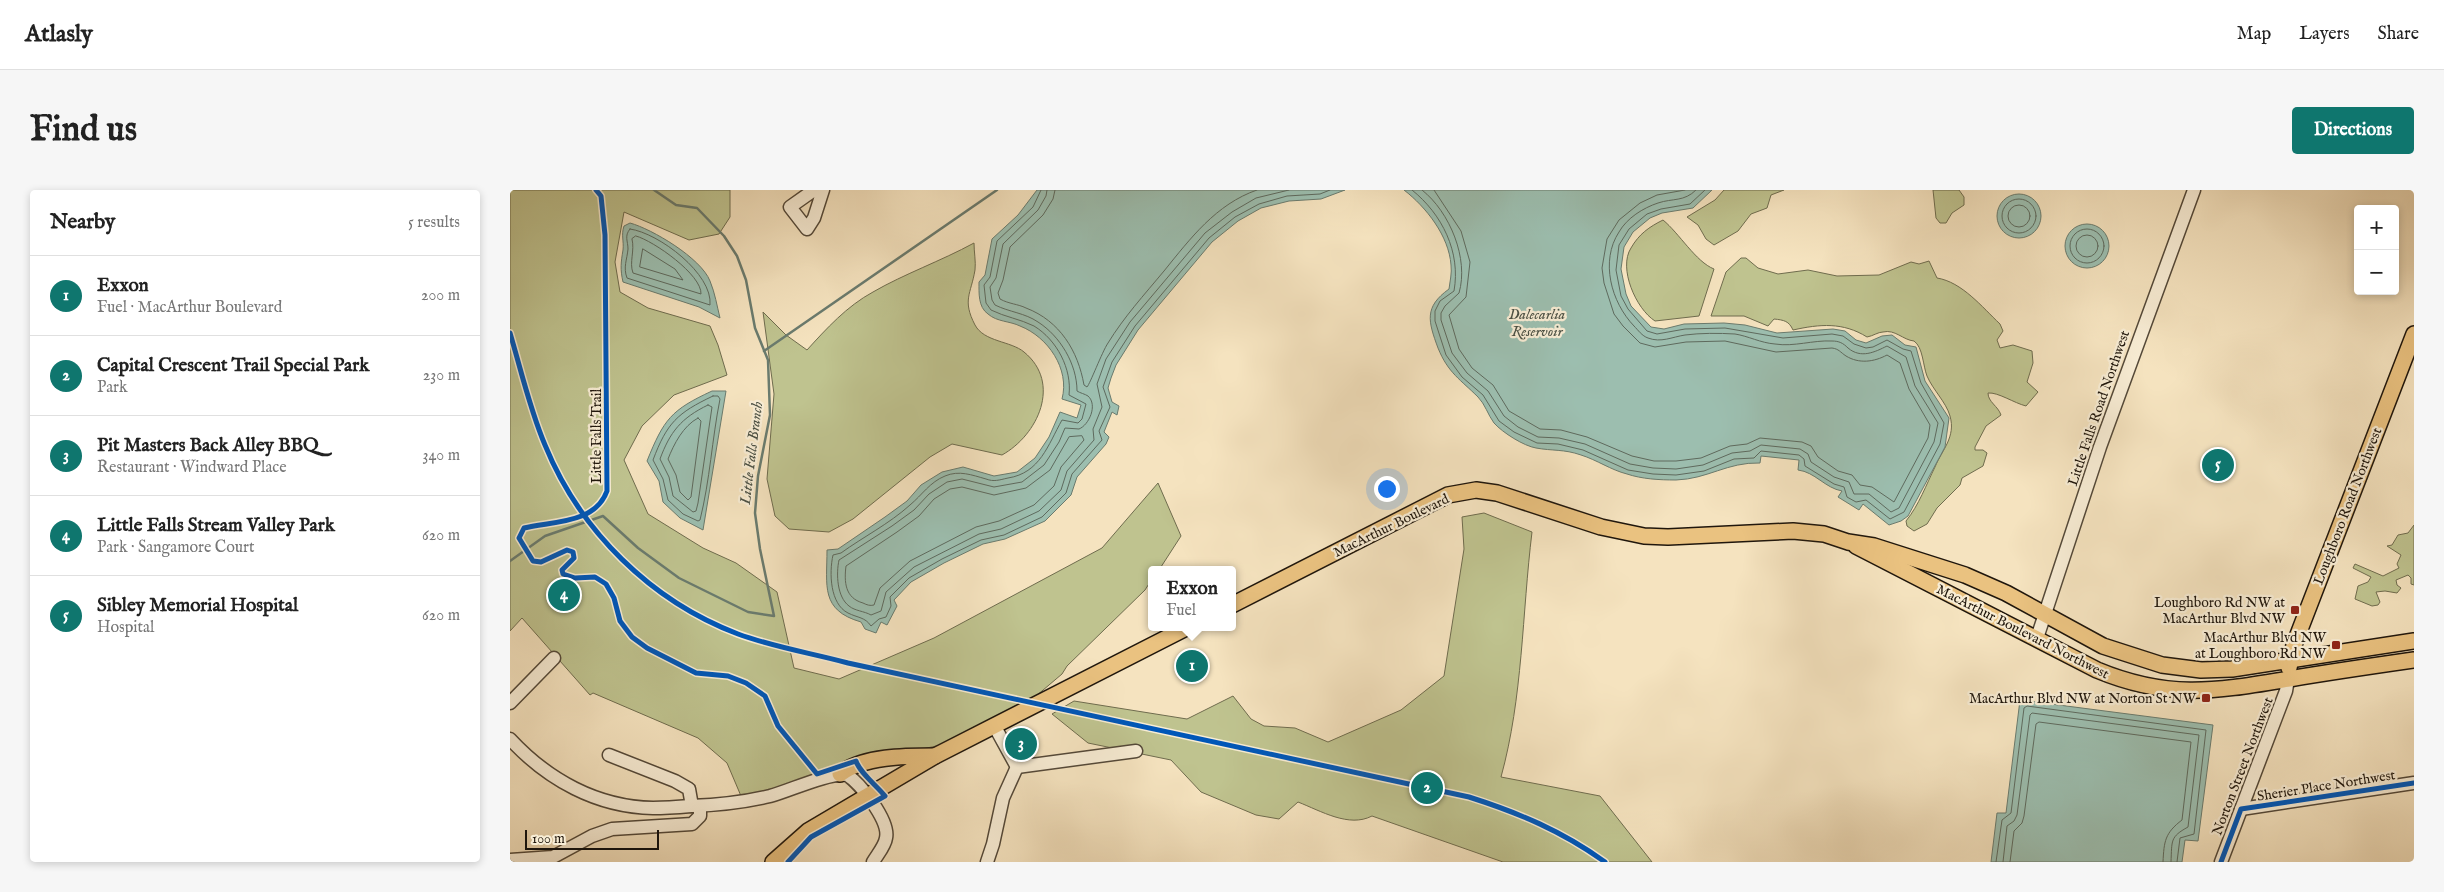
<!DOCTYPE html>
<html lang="en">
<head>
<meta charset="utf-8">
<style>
	:root { --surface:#fff; --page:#f6f6f6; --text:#222; --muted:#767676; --line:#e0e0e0; --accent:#0f766e }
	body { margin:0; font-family:"IM FELL English",serif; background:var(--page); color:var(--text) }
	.controls { position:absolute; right:15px; top:15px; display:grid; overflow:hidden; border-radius:5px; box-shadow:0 2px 8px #0003 }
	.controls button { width:45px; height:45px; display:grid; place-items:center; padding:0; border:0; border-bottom:1px solid var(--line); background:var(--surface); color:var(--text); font:25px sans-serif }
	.scale { position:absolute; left:15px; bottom:12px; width:134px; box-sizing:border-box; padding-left:5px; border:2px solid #1f160c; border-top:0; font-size:14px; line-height:18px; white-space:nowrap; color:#1f160c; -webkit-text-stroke:4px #f8edd5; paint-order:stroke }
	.you { position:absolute; left:876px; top:298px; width:18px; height:18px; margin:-12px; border:4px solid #fff; border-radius:50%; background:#1a73e8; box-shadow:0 0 0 8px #1a73e833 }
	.badge { display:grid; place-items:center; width:32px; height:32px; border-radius:50%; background:var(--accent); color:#fff; font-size:16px; font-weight:700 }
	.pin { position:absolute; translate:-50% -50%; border:2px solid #fff; box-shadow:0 1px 5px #0006 }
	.popup { position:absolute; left:638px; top:376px; width:88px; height:65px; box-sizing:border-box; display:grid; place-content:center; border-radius:5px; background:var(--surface); filter:drop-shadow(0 1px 4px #0005); font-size:16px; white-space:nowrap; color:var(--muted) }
	.popup b { font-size:19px; color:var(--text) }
	.popup::after { content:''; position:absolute; left:50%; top:100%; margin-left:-10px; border:10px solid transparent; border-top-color:var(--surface) }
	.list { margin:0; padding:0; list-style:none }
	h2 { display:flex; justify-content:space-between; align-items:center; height:65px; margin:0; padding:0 20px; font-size:21px }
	h2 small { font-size:16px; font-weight:400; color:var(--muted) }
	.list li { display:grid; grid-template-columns:32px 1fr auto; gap:15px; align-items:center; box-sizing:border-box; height:80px; padding:0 20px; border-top:1px solid var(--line) }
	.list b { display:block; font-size:19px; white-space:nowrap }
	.list p { margin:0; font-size:16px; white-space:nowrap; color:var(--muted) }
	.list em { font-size:16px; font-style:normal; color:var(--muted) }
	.map { position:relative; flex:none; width:1904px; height:672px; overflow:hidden; border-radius:5px }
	header { display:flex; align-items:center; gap:30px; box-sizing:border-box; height:70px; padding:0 25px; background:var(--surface); border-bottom:1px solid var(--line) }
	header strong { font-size:24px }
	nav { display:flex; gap:28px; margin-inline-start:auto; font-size:18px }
	.intro { display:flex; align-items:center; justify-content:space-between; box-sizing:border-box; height:120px; padding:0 30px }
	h1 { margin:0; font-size:35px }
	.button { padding:12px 22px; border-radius:5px; background:var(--accent); color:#fff; font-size:18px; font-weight:700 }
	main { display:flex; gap:30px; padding:0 30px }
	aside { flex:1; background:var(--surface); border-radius:5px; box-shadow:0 2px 8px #0003 }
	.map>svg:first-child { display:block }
	.green { fill:#bfc38f; stroke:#6f6c4e }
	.water { fill:#9cbeaf; stroke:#6a7b6e }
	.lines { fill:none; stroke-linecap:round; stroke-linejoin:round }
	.shore { stroke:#5e6a5e; stroke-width:1 }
	.stream { stroke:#6a7b6e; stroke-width:2.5 }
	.minor-casing { stroke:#544939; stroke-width:15 }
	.major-casing { stroke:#1f160c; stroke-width:18 }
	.minor { stroke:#f8edd5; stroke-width:12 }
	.major { stroke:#eac280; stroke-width:15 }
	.cycleway-casing { stroke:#f8edd5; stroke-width:8 }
	.cycleway { stroke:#0057b8; stroke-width:5 }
	.poi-dot { fill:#8f2418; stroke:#f8edd5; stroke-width:2 }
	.labels { text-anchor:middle; stroke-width:4.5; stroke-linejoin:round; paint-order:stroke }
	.street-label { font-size:14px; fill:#1f160c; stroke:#f8edd5 }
	.poi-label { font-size:14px; fill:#1f160c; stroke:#f8edd5; text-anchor:end }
	.water-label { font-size:15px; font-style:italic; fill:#4b5145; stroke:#f8edd5 }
</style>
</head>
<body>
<header>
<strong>Atlasly</strong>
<nav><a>Map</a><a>Layers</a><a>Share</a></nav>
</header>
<div class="intro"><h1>Find us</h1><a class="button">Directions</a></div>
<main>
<aside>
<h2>Nearby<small>5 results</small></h2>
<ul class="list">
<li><span class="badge">1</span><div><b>Exxon</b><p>Fuel · MacArthur Boulevard</p></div><em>200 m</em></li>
<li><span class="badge">2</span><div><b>Capital Crescent Trail Special Park</b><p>Park</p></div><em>230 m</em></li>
<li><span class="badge">3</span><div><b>Pit Masters Back Alley BBQ</b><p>Restaurant · Windward Place</p></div><em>340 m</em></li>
<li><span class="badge">4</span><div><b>Little Falls Stream Valley Park</b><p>Park · Sangamore Court</p></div><em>620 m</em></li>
<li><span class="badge">5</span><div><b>Sibley Memorial Hospital</b><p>Hospital</p></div><em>620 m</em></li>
</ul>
</aside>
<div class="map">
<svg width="1904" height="672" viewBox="0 0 1904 672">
	<rect width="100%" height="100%" fill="#f5e3bf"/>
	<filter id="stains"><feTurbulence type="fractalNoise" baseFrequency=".004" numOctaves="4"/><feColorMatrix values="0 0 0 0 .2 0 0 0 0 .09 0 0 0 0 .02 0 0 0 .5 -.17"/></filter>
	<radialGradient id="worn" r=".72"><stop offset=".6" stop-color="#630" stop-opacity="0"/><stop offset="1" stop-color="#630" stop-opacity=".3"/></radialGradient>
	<g class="green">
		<polygon points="0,0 220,0 220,27 209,44 179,50 114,22 105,72 110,102 138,118 200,136 208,155 217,185 164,205 132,236 114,270 138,324 193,358 226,373 267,402 284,478 329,489 424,448 592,358 648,293 671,346 649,380 642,380 642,389 635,400 557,476 552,484 526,506 431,555 336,575 270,598 231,606 217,573 188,548 83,503 80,505 12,428 0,441"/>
		<polygon points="1214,0 1274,0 1261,5 1257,18 1241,24 1228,41 1204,55 1196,49 1188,35 1177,27 1205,10"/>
		<polygon points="1423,0 1449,0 1454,7 1454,15 1442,23 1436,33 1430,33 1426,28"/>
		<path d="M1153,30C1169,43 1186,72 1204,79L1189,126L1145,131C1126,119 1108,78 1121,58C1129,44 1139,37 1153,30Z"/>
		<path d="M464,53C464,62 466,72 465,80C461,104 452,110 465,135C474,152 501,151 514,162C552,193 528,245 492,265L442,254L420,267L343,329L319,342L279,339L265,326L257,289L264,204L253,122L276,145L297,160C316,139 337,116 363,102C394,84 431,71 464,53Z"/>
		<path d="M1231,68H1236L1248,78L1268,84L1298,80L1327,86L1369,85L1401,72L1409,74L1419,71L1427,88C1452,92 1472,117 1490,134L1493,141L1487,150L1490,158L1503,155L1522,161L1523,173L1517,192L1528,202L1516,216C1504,213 1488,202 1478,203C1478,212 1488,216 1491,225L1476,236L1465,257V260H1473L1477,263L1473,276L1452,288L1450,295L1427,318L1417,334L1404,341L1397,336L1396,331C1409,315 1416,295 1425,277C1432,260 1446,247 1440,226C1436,212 1423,200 1417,186C1413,176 1413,157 1404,151C1393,150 1385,139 1373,142C1368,142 1363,146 1357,147C1333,132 1310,134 1283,140C1279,131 1274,130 1264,129L1258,136L1234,126H1201L1216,82Z"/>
		<path d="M974,323L1022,342C1012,424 1013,507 991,587L1090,606L1142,672H993L862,626C839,638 811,621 788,612L769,629L746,625L691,602L661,570L578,553L542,524L564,511L677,529L723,506L741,529L754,536L785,538L818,552L891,520L934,486L954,359L952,327Z"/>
		<polygon points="1904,335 1904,395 1901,394 1901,388 1898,385 1886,390 1887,395 1891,398 1887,403 1875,401 1866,402 1870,412 1868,415 1862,416 1845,409 1848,396 1858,392 1861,387 1843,378 1845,374 1873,386 1889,378 1887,374 1891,365 1877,356 1882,355 1888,345 1898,343"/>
	</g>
	<g class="water">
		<path d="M527,0H835L811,9L779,11L751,18L728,31L702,52L628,140L606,175L601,188L598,198L602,212L609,216L607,225L602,222L594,242L599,247L596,254L567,287L561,305L535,331L495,349L473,354L434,373L401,392L384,410L387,416L377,435L371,432L366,443L355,439L351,432C310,420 317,396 317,360L328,359L375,327L397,311L411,295L432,282L453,277L484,286L507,282L525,268L539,247L550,222L567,228L571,215L552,209C560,179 538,147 510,136C500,131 487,132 478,124C468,117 469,103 469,92L475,85L482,49L508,25Z"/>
		<path d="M894,0H1202L1183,18L1152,23L1140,28L1123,42L1114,57L1111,79L1116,104L1121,116L1141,137L1154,139L1174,134L1214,133L1235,135L1267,143L1323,139L1335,141L1346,150L1356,153L1372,146L1382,145L1395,155L1406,157L1415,191L1439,228L1435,257L1398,326L1391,331L1379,335L1353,314L1349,320L1328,307L1332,301C1315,298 1305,282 1288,280L1289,270L1251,266L1250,273C1217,272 1198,289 1166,290C1149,290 1132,289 1117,284C1101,280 1087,270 1071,265C1054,259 1042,261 1026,258C1014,256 993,243 984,233C978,225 975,214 968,207C951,190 938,183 928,158C918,131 914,117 939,99C940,91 942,83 941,75C939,46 916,17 894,0Z"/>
		<circle cx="1509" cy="26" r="22"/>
		<path d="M120,33C142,39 191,68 200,91C205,103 207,116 210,128L189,117L113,92C110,79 111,72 113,60C114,51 111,45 114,36Z"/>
		<circle cx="1577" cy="56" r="22"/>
		<path d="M202,201H216L193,340L170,328L153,312L149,291L137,271C154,229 161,220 202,201Z"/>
		<polygon points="1510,510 1703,535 1688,651 1675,650 1672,672 1481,672 1487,623 1496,623"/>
	</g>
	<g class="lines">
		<g class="shore">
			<path d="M531,0L523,17L487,51L480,87L474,95L476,113L481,120C495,127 510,129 524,136C547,150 562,179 559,205L576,214L572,229L568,233L552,230C538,255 530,283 498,288C489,290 484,292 476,289C462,285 449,280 435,286C420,292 412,305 400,315C379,334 353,347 331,363L323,365C319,383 320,414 338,423C348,428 355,427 361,436L369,429L376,427L381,416L380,407L399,388L432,369L471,350L494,345L532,327L556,303L562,284L592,250L589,241L600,217L593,197L602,172L625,136L699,48L725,27L749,14L777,6L810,4L820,0"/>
			<path d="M537,0L536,6L528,20L493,54L486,88L480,97L482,110L485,115C499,122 515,123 528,132C550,146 567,174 567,201C570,203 575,204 578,206C588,215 579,235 569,239L555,238L549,252L534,275L512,292L484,297L452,289L437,292L419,304L404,320L382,336L329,370C326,384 327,407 339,416C345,421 354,421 361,425L371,421L376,402L404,377L469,344L491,339L529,321L551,300L557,281L584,250L583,239L592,217L587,194L596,169L620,132L695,43L722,22L746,8L779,0"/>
			<path d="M545,0L543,9L533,25L500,57L493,90L488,103L490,109C499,114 508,114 516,118C550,131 568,161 574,195L577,197C580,194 592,162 598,153C614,127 634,105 654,81C680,49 706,14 747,0"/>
			<path d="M902,0C932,24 951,62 944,101L930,111L925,121V131L936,165L952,187L973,205L989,231L1004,242L1027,253L1048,254L1073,260L1118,280L1143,284L1166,285L1194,281L1224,269L1244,268L1251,261L1289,265L1294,269L1295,276L1324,294L1334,297L1337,307L1346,312L1356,310L1380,329L1394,322L1430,254L1434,233L1411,193L1401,161L1393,159L1377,150L1363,157L1356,158L1344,154L1333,146L1322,144L1273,148L1215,138L1175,139L1147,144L1137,141L1118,119L1111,106L1106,80L1109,55L1119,39L1137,24L1151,19L1180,14L1195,0"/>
			<path d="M912,0C940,22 959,69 949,103L935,116L931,123V130L942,163L957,183L978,201L994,226L1008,237L1028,247L1049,248L1075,254L1120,274L1143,278L1166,279L1193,275L1222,263L1240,261L1251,255L1290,259L1298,264L1301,272L1324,287L1339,292L1344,304H1359L1381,322L1389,318L1424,252L1428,233L1405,196L1396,167L1377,156C1365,162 1351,169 1338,158C1333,153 1329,151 1322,151C1303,150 1284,157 1265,154C1251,153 1238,146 1225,144C1209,143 1190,143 1175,145C1162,147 1151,153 1138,148C1132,146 1128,140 1124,136C1101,112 1090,71 1109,42C1117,28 1133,18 1148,13C1163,8 1174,12 1186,0"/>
			<path d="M924,0L951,41L960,72L956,107L939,125L949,159L962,178L983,195L999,221L1030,239L1051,240L1077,247L1122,266L1144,271H1166L1191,268L1220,256L1237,254L1250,248L1292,252L1301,256L1308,267L1328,281L1342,285L1350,295L1362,297L1384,312L1418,248L1420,235L1399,199L1390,173L1377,165C1364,172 1349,174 1336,166C1330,162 1329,159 1322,158L1266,162L1215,151L1176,152L1145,157L1130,153L1113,136L1104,124L1094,93L1092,78L1097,49L1109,30L1130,13L1147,5L1175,0"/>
			<circle cx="1509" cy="26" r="17"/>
			<circle cx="1509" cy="26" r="11"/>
			<path d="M120,39C149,43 203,84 200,115L117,88C113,77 117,70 118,59C118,51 114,46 120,39Z"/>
			<circle cx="1577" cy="56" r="17"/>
			<circle cx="1577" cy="56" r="11"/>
			<path d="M126,46C144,51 192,85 191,104L123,83C119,72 125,61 122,49Z"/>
			<polygon points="133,59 165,79 173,90 130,77"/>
			<path d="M203,206H208L210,209C202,249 200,290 190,330L188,331L173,324L158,310L153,289L143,270C157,233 167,223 203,206Z"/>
			<path d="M198,215L202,217L188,313L186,321L183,322L163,306L159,287L150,269C160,242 171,228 198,215Z"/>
			<path d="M188,228L191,231L181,307L178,310L170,302L166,285L158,269C164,254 173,236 188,228Z"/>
			<path d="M572,246L574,250L551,277L544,296L524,315L489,331L466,337L400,371L370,398L364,415C360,416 357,415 353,413C335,408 334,392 336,376L387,342L409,326L424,309L440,299L452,297L484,305L516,298L540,280L559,247Z"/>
			<polyline points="1486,672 1492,630 1501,623 1514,518 1517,516 1696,540 1684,644 1670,648 1667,672"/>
			<path d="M1493,672L1497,636L1504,631L1507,625L1520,525L1522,523L1689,545L1678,637C1660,647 1662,650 1661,672"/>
			<path d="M1500,672L1504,641L1512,633L1514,626L1526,534L1529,532L1681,552L1672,630C1655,643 1654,651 1653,672"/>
		</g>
		<g class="stream">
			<polyline points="254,161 487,0"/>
			<polyline points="0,371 35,346 93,326 128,358 169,388 238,422 264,426 250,359 245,323 248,286 260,225 258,170 245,138 236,90 227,66 214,46 187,18 166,15 144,0"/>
		</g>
		<g class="minor-casing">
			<g id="minor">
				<polyline points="304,0 280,17 297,39 304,28 313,0"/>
				<polyline points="1527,448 1590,257 1684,0"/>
				<polyline points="0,513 44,468"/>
				<polyline points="485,537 507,577"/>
				<path d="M0,549C38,590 87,617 143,618C156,618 169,617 181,616C208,615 235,612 260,606C282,600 316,583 337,585C350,593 380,631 376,648C375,656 367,665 363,672"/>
				<polyline points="99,565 165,591 179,599 182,616"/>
				<polyline points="507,577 626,561"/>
				<polyline points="1731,619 1904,593"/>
				<polyline points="0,670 43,667 82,646 102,639 182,634 190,626 190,616"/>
				<polyline points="477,672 483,654 493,608 507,577"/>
				<polyline points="1711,672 1776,501 1778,489"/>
			</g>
		</g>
		<g class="major-casing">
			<g id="major">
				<path d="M1346,356L1587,480C1659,510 1706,501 1779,489C1821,482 1862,476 1904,470"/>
				<polyline points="722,415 938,305 966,300 987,303 1091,337 1134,346 1158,347 1283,341 1314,344 1338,352 1364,356 1455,385 1496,403 1593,456 1652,475 1691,480 1722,479 1904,451"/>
				<polyline points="1779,478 1784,455 1904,144"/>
				<path d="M330,584C353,566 396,566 425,566"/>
				<polyline points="263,672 298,641 425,566 678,437"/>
			</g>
		</g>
		<use href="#minor" class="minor"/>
		<use href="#major" class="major"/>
		<g class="cycleway-casing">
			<g id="cycleway">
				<path d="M86,0L91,6L95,45L97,301C85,334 43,331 14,338L9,348L23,371L31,372L57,360L63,362L64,368L52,380L53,384L65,388L85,387L96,394L104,408L110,431L122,447L137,458L186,483L218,486L236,493L255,506L268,536L307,584L346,571C350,583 366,595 375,606L301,647L278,672"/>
				<path d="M0,143C11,180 20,220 35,255C70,341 141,411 228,444C263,457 301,463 338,473L959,607C1009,623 1052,641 1095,672"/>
				<polyline points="1711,672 1731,619 1904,593"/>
			</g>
		</g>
		<use href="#cycleway" class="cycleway"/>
	</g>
	<g class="poi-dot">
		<rect x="1780" y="415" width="10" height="10" rx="2.5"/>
		<rect x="1821" y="450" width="10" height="10" rx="2.5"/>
		<rect x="1691" y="503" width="10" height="10" rx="2.5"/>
	</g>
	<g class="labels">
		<g class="street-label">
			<text transform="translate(1588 218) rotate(-71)" y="5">Little Falls Road Northwest</text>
			<text transform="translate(86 246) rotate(-90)" y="5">Little Falls Trail</text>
			<text transform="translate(1837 316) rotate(-69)" y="5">Loughboro Road Northwest</text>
			<text transform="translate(881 335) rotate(-26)" y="5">MacArthur Boulevard</text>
			<text transform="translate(1513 441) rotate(27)" y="5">MacArthur Boulevard Northwest</text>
			<text transform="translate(1732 576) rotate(-69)" y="5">Norton Street Northwest</text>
			<text transform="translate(1816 595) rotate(-9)" y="5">Sherier Place Northwest</text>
		</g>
		<g class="poi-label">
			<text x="1775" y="417">Loughboro Rd NW at<tspan x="1775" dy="16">MacArthur Blvd NW</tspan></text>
			<text x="1816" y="452">MacArthur Blvd NW<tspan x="1816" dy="16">at Loughboro Rd NW</tspan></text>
			<text x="1686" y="513">MacArthur Blvd NW at Norton St NW</text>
		</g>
		<g class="water-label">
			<text x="1027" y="129">Dalecarlia<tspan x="1027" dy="17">Reservoir</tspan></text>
			<text transform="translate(241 263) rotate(-83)" y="5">Little Falls Branch</text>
		</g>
	</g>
	<rect width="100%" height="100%" filter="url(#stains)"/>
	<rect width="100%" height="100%" fill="url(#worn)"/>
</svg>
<div class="controls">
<button>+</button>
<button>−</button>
</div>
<div class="scale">100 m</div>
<div class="you"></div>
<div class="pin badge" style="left:682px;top:476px">1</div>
<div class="popup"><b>Exxon</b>Fuel</div>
<div class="pin badge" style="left:917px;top:598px">2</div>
<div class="pin badge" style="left:511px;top:554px">3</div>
<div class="pin badge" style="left:54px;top:405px">4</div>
<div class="pin badge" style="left:1708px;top:275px">5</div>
</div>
</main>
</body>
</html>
